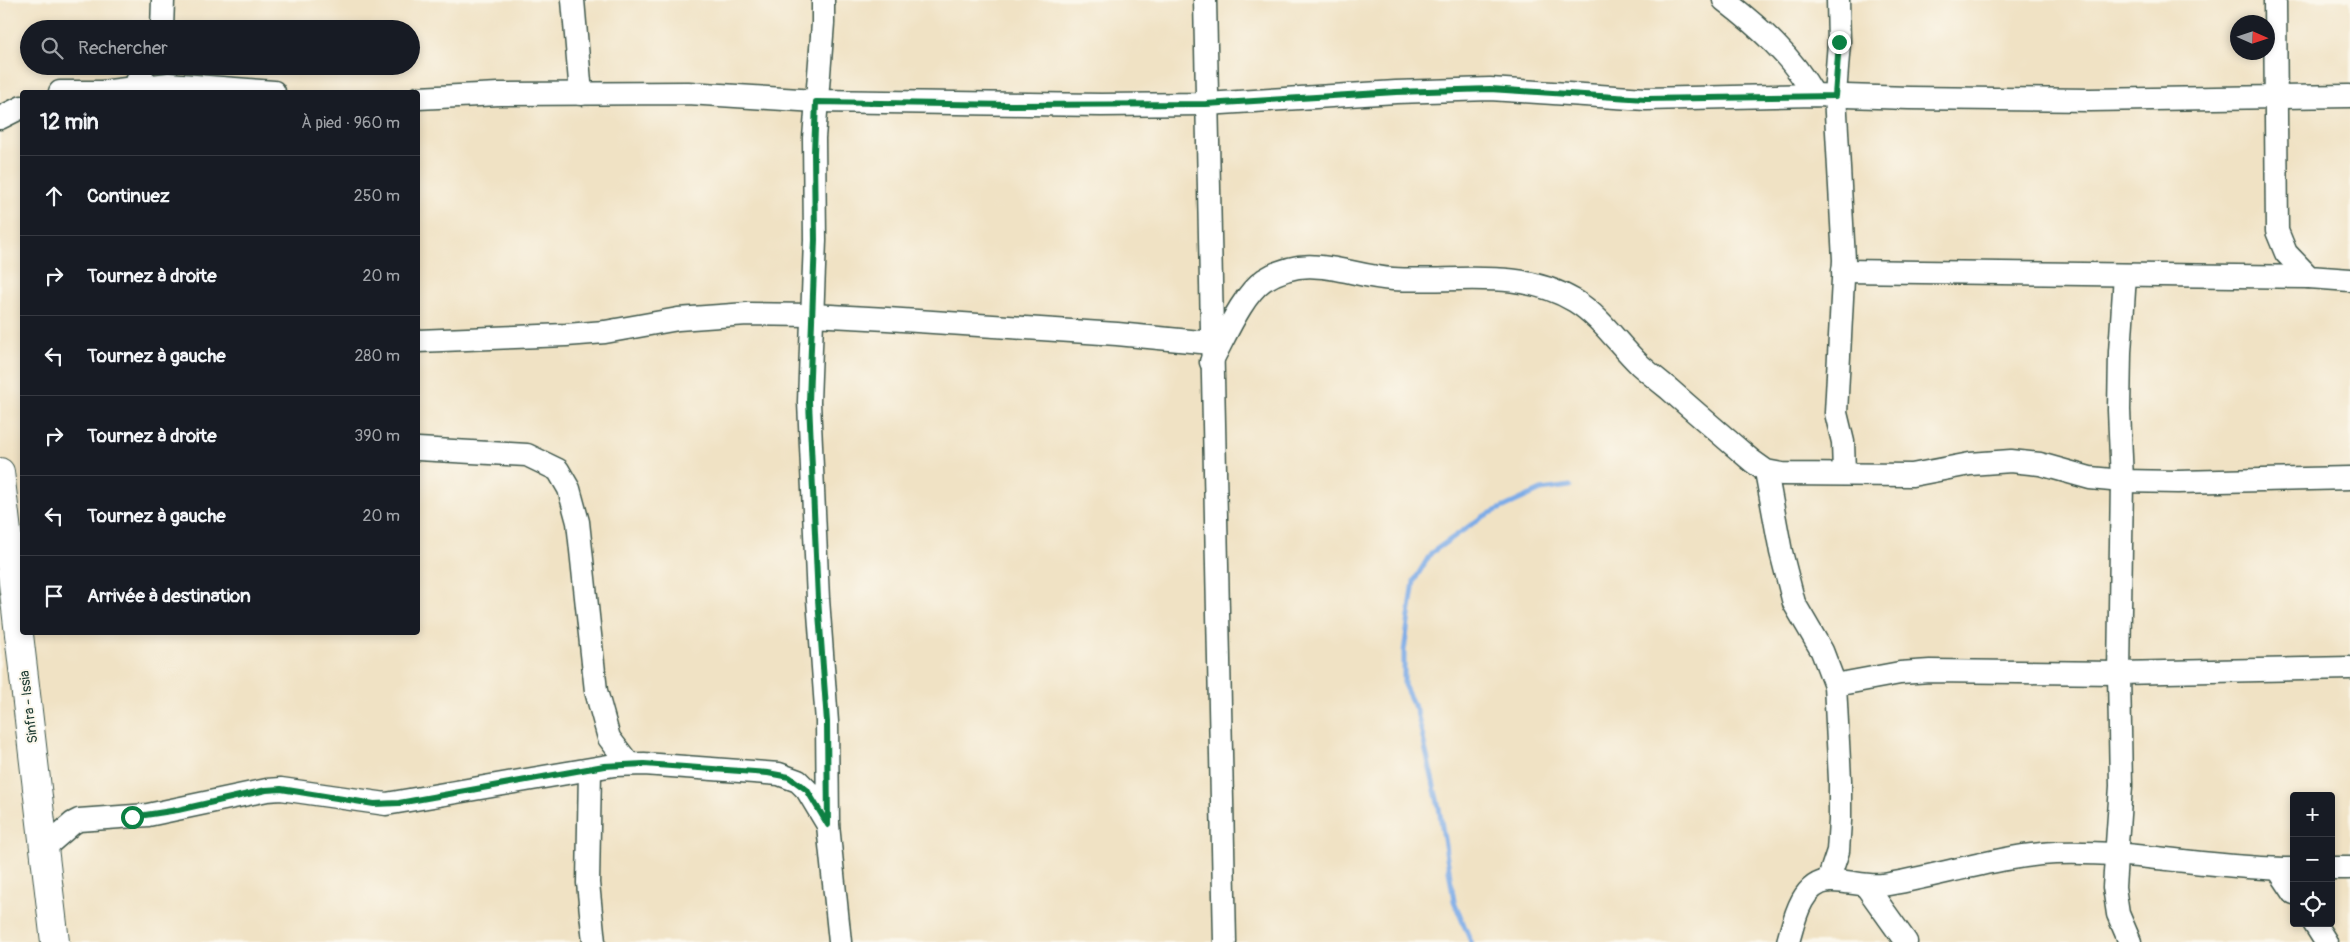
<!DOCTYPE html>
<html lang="fr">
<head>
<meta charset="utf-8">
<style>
	:root { --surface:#171b24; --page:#20242c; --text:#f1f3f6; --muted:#9ea1a6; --line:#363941 }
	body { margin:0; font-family:Pangolin,sans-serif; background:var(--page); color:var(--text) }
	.controls { position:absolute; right:15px; bottom:15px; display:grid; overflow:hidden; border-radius:5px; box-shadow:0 2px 8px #0003 }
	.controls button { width:45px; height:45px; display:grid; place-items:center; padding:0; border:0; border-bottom:1px solid var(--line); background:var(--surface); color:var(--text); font:25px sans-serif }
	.compass { position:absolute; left:2230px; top:15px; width:45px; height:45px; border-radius:50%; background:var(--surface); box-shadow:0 2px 8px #0003; rotate:93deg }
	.stop { position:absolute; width:15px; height:15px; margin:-11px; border:4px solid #0b8043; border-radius:50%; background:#fff }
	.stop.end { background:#0b8043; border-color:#fff; box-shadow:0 1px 5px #0008 }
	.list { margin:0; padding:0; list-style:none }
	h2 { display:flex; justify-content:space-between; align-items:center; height:65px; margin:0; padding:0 20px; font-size:21px }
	h2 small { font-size:16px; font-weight:400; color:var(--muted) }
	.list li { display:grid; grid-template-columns:32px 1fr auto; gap:15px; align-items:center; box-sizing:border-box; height:80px; padding:0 20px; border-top:1px solid var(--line) }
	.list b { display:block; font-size:19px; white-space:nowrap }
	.list em { font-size:16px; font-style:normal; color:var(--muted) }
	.icon { flex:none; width:28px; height:28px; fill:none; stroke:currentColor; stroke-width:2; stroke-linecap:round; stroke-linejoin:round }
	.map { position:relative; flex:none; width:2350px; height:942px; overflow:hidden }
	.search { position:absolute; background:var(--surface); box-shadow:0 2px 8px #0003; left:20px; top:20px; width:400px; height:55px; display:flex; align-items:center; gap:12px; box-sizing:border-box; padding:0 18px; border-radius:28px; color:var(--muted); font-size:19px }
	.panel { position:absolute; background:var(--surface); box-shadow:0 2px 8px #0003; left:20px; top:90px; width:400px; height:545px; border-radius:5px }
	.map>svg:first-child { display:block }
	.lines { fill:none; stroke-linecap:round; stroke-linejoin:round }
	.stream { stroke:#7dace7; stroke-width:5 }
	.minor-casing { stroke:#3e564a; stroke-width:25 }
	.major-casing { stroke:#3e564a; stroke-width:30 }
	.minor { stroke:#fff; stroke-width:22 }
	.major { stroke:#fff; stroke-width:28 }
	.route { stroke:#0b8043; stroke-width:6 }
	.labels { text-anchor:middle; stroke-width:4; stroke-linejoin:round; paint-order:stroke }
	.street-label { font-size:14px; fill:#1f3d34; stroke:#fbf7ec }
</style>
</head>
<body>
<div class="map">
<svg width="2350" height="942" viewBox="0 0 2350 942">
	<rect width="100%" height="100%" fill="#fbf7ec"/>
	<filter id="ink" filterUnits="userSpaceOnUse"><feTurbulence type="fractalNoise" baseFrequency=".02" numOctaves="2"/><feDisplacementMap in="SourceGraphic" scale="10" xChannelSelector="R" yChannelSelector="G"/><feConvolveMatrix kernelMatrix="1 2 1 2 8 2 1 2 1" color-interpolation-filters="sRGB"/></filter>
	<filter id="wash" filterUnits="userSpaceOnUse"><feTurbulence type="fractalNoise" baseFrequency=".0096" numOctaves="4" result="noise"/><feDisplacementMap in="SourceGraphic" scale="20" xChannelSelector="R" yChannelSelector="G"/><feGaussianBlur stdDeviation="1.12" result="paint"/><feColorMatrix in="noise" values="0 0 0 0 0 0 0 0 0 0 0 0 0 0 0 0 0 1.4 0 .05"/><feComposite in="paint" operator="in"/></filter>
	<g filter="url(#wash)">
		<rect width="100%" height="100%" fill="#f0e2c4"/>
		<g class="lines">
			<polyline class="stream" points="1471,942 1454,901 1439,808 1417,712 1404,685 1404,651 1414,581 1431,553 1482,517 1541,490 1570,486"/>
		</g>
	</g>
	<g filter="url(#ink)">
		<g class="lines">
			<g class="minor-casing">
				<g id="minor">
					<polyline points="573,0 581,94"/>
					<polyline points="823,0 823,23 814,138 815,240 809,402 818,599 827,722 828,824"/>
					<polyline points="1205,0 1225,942"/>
					<path d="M1724,0C1759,27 1792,56 1814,95"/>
					<polyline points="1838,0 1839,42 1835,95 1844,260 1836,413 1843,442 1844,473"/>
					<polyline points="2275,0 2277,231 2286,253 2309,277 2350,280"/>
					<polyline points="162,29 163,0"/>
					<polyline points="134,88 169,84 274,92"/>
					<polyline points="60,92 102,92 134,88 144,66"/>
					<polyline points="418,98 499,94 688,93 816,101 1101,105 1206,104 1396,92 1490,89 1646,99 1814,95 1909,98 2090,100 2350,96"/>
					<polyline points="0,118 22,107"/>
					<polyline points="1843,271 2309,277"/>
					<polyline points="2125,275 2120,352 2119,410 2122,481 2119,673 2121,786 2114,887 2118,914 2130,942"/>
					<polyline points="418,341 566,335 605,332 678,319 747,314 812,315 887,319 1117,334 1211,343"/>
					<path d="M1211,362C1224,339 1242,295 1264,280C1309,251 1347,276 1393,279C1454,283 1519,267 1575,301C1601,317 1618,344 1640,365C1649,373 1659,381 1669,389C1696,413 1724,437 1752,461L1766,471L1782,474L1912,475L1970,464L2011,461L2040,464L2090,478L2122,481L2178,482L2350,478"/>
					<polyline points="418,449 527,455 558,470 569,489 578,522 596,691 609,738 629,764"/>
					<polyline points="1766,471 1781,552 1794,603 1822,651 1835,685"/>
					<polyline points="590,770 588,883 594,942"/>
					<polyline points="44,848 73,823 79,820 148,815 267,790 281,789 386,804 614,765 644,764 779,774 798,781 807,790 828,825 840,942"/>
					<polyline points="2331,868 2350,868"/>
					<polyline points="2278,869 2294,893"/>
					<polyline points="1828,881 1838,851 1840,821 1840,780 1835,685 1900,673 1930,671 2119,673 2350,668"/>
					<polyline points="1866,886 1906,942"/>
					<polyline points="2314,923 2326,942"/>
					<path d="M1788,942C1794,921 1801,883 1829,881C1847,880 1865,887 1883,885C1940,876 1997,856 2055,853C2135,850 2214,869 2294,869"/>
				</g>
			</g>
			<g class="major-casing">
				<polyline id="major" points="0,472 55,942"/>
			</g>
			<use href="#minor" class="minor"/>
			<use href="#major" class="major"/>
		</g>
	</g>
	<g class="lines" filter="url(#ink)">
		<polyline class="route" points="132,817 178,810 266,790 281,789 374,804 399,803 604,766 644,764 768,773 789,777 807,790 828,825 827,722 818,599 809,402 815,240 814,153 816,102 1011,105 1206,104 1396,92 1490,89 1646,99 1835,96 1839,42"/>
	</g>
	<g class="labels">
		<g class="street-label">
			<text transform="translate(28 707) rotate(-97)" y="5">Sinfra - Issia</text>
		</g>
	</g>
</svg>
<div class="controls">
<button>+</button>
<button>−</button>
<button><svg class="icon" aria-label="locate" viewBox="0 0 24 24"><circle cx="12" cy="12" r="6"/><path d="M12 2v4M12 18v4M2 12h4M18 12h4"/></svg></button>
</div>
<svg class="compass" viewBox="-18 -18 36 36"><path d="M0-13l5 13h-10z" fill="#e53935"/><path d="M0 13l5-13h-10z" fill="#9ea1a6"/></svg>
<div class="stop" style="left:132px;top:817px"></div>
<div class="stop end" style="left:1839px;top:42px"></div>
<div class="search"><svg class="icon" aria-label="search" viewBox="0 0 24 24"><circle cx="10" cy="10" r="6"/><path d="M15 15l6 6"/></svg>Rechercher</div>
<section class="panel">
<h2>12 min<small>À pied · 960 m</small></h2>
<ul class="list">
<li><svg class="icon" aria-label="ahead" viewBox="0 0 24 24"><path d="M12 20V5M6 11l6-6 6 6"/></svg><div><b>Continuez</b></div><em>250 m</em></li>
<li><svg class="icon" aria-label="right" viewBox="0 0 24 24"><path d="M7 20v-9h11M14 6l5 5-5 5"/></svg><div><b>Tournez à droite</b></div><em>20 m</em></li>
<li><svg class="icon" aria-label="left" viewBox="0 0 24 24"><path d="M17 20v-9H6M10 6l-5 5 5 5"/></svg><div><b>Tournez à gauche</b></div><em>280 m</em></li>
<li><svg class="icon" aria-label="right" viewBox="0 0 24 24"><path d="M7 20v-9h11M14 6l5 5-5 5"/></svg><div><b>Tournez à droite</b></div><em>390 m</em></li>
<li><svg class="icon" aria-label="left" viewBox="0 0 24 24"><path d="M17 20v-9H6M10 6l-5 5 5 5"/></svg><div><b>Tournez à gauche</b></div><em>20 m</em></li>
<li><svg class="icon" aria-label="arrive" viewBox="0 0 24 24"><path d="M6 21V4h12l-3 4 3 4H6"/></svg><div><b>Arrivée à destination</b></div></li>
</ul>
</section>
</div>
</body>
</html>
